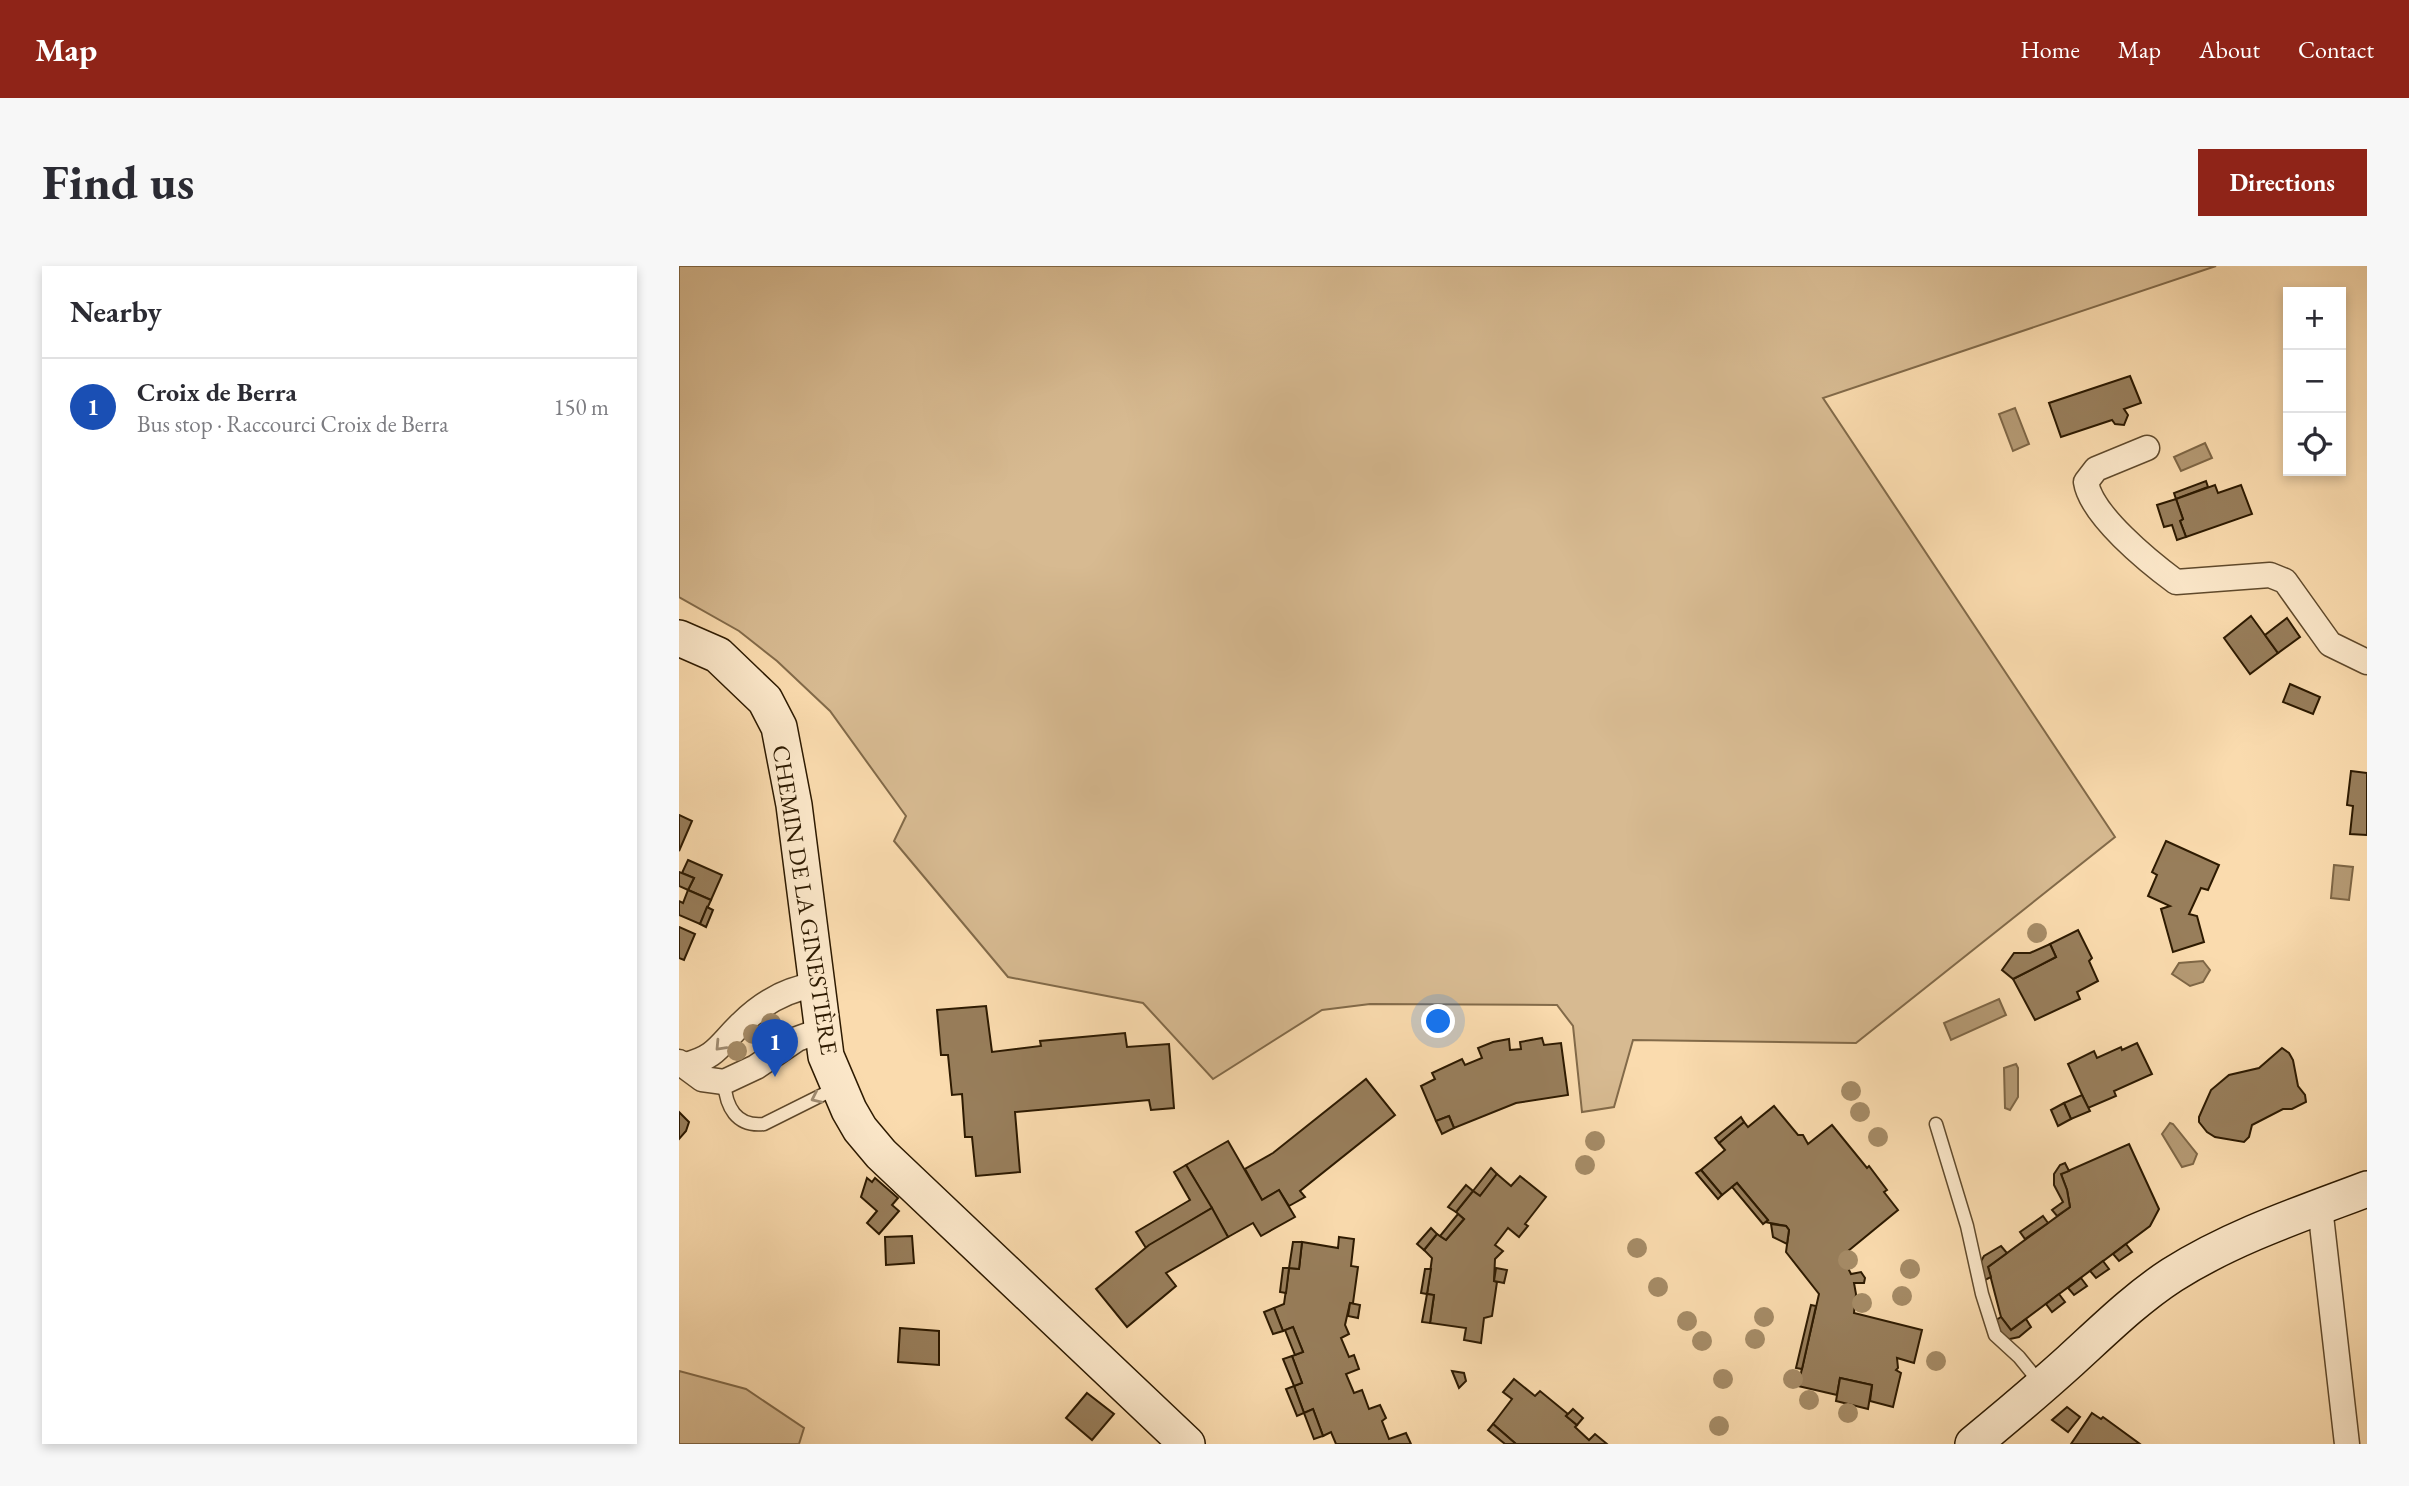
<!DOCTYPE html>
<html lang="en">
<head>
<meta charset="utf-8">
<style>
	:root { --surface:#fff; --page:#f7f7f7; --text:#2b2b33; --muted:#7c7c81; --line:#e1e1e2; --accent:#8f2418 }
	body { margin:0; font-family:"EB Garamond",serif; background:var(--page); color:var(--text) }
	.controls { position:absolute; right:21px; top:21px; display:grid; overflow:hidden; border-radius:0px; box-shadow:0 4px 10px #0003 }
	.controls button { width:63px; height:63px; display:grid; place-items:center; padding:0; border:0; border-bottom:2px solid var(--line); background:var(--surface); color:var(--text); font:35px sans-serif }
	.you { position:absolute; left:760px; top:756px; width:24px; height:24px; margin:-18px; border:5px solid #fff; border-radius:50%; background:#1a73e8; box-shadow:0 0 0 10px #1a73e833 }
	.badge { display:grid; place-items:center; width:46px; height:46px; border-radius:50%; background:var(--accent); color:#fff; font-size:23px; font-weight:700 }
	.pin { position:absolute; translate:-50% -58px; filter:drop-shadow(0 2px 4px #0008) }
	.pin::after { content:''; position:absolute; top:37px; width:24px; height:21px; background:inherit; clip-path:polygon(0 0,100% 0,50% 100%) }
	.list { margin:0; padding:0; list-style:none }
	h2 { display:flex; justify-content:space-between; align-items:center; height:91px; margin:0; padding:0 28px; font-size:30px }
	h2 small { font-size:23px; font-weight:400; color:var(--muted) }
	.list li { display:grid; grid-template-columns:46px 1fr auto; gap:21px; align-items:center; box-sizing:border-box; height:98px; padding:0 28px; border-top:2px solid var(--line) }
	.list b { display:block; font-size:26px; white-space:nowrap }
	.list p { margin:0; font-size:23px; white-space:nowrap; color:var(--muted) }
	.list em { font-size:23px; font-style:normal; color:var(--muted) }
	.icon { flex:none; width:38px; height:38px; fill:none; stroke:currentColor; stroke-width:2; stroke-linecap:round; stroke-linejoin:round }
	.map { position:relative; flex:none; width:1688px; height:1178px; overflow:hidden; border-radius:0px }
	header { display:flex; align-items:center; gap:42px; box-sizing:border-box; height:98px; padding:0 35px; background:var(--accent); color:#fff }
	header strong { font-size:33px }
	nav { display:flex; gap:38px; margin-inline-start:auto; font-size:24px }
	.intro { display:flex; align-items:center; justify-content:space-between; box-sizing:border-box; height:168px; padding:0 42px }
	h1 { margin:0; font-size:49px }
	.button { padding:18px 32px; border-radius:0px; background:var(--accent); color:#fff; font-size:24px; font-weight:700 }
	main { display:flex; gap:42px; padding:0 42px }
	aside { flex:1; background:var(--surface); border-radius:0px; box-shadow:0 4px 10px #0003 }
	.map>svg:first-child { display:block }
	.green { fill:#d7ba91; stroke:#826a49; stroke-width:2 }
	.water { fill:#b49973; stroke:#7e6645; stroke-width:2 }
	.building { fill:#987e5b; stroke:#2d1a01; stroke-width:2 }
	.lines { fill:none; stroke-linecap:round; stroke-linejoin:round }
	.lane-casing { stroke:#604a2c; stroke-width:15 }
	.street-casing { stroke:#604a2c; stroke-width:27 }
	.secondary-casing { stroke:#2d1a01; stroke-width:38 }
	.lane { stroke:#fce8ca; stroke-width:12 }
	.street { stroke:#fce8ca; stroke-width:24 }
	.secondary { stroke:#fce8ca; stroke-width:35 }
	.tree { fill:#a58b66 }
	.oneway { stroke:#9f8b70 }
	.labels { text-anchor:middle; stroke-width:6; stroke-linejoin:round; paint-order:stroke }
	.street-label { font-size:24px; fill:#2d1a01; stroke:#fce8ca }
</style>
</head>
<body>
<header>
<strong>Map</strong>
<nav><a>Home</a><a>Map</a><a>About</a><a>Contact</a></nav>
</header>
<div class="intro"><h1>Find us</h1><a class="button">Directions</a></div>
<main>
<aside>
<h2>Nearby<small></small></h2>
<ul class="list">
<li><span class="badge" style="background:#1a4fb4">1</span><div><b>Croix de Berra</b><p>Bus stop · Raccourci Croix de Berra</p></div><em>150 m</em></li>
</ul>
</aside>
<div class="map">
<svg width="1688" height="1178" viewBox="0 0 1688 1178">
	<rect width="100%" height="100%" fill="#fadbae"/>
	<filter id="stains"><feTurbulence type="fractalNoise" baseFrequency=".00286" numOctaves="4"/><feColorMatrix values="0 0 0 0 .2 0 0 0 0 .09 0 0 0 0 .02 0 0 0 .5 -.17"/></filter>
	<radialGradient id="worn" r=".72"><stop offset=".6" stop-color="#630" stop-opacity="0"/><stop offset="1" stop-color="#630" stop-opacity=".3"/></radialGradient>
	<g class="green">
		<polygon points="0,0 1537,0 1144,132 1436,571 1177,777 954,774 935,841 903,846 894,760 878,739 691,738 643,744 534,813 464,737 329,711 215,575 227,550 151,445 98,395 60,365 0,331"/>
		<polygon points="0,1105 67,1123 125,1162 120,1178 0,1178"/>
	</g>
	<g class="water">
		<polygon points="1336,142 1350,178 1334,185 1320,148"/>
		<polygon points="1526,177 1533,192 1502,205 1495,191"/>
		<polygon points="1655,599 1674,601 1670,634 1652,632"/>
		<polygon points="1524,695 1531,704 1524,716 1511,720 1493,708 1500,697"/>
		<polygon points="1320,733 1327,749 1272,774 1265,757"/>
		<polygon points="1337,798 1339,802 1339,831 1331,844 1326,842 1325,802"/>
		<polygon points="1491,857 1494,858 1518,888 1514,898 1503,901 1483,868"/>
	</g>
	<g class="building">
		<polygon points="1451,110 1462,137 1445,143 1449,149 1445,159 1436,158 1433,154 1382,171 1370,137"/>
		<polygon points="1527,215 1529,221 1497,233 1495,227"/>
		<polygon points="1536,219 1539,227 1562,219 1573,248 1507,271 1501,255 1504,253 1497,233"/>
		<polygon points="1497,233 1504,253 1501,255 1507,271 1498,274 1493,259 1485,261 1478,239"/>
		<polygon points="1572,350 1599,387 1571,408 1545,372"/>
		<polygon points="1608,352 1621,371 1599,387 1586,369"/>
		<polygon points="1611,418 1641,431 1634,448 1604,436"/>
		<polygon points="1672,505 1688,507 1688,569 1671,568 1674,540 1668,539"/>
		<polygon points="0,549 13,555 0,585"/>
		<polygon points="1487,575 1540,599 1529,624 1522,622 1510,648 1518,650 1525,676 1494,686 1482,643 1491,640 1469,630 1478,609 1473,606"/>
		<polygon points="9,594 43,609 32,634 9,624 15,612 3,607"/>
		<polygon points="0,606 15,612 9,624 0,620"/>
		<polygon points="9,624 32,634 21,658 0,649 0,635 4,637"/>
		<polygon points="28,641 34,644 27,661 21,658"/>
		<polygon points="0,661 16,668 5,694 0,692"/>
		<polygon points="1399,664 1413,692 1410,695 1419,715 1398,726 1401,733 1356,754 1334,713 1377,691 1371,678"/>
		<polygon points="1371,678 1377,691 1334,713 1323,704 1335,687 1351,687"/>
		<polygon points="307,740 313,786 362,780 361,775 446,767 448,781 490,778 495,842 472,844 470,834 336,846 341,906 297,910 293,871 286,871 283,828 273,829 269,789 262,789 258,744"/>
		<polygon points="863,772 865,779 882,777 889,829 837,837 775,862 770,850 757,855 742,820 756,813 753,807 783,793 786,799 803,792 799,782 814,776 830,773 831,784 842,783 841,776"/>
		<polygon points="1458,777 1473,808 1435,825 1437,830 1409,842 1389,798 1415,785 1418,792 1442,781 1443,784"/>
		<polygon points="1603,782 1610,787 1614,794 1619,820 1626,829 1627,836 1613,843 1604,843 1573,859 1570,871 1565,876 1536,871 1528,866 1520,856 1520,851 1532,824 1550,809 1580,802"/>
		<polygon points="687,813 716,849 621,925 626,931 610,940 600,924 583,934 566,903 594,887"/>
		<polygon points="1403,829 1411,845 1392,853 1385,837"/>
		<polygon points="1385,837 1392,853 1379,860 1372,844"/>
		<polygon points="1095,840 1119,869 1124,869 1129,878 1153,859 1188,902 1190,900 1208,924 1205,926 1219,944 1163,990 1172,1008 1182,1006 1186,1012 1185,1017 1175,1017 1177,1028 1175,1047 1243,1064 1235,1097 1218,1092 1219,1102 1217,1104 1222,1107 1214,1141 1191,1135 1193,1119 1161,1112 1158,1129 1119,1120 1140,1028 1107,986 1110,964 1107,960 1086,956 1089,954 1058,917 1043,929 1022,904 1046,884 1040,877 1065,856 1069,861"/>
		<polygon points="0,846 10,856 7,865 0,873"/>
		<polygon points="770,850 775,862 763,868 757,855"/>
		<polygon points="1062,851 1065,856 1040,877 1036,872"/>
		<polygon points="549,875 583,934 600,924 616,951 582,970 574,957 549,971 507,899"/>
		<polygon points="1450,878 1480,943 1471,960 1332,1064 1322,1051 1309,1001 1391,941 1388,924 1382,908"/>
		<polygon points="1386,897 1390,905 1382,908 1388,924 1391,941 1378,950 1373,944 1384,936 1375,919 1375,908 1381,899"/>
		<polygon points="507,899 533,942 467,982 457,966 511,934 495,906"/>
		<polygon points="812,902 818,908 801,930 794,925"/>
		<polygon points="1022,904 1043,929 1039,933 1017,907"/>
		<polygon points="818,908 832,920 841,910 867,931 846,958 849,960 840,971 829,962 816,979 824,985 816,993 815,1015 818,1016 813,1050 805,1052 802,1077 785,1074 787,1062 751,1057 755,1029 748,1028 753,992 745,984 758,968 767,974 785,953 777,946 794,925 801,930"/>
		<polygon points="188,912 193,916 196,912 219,932 213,939 220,945 200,968 188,957 198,945 182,931"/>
		<polygon points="1058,917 1089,954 1084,958 1053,921"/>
		<polygon points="787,919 794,925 777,946 769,941"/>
		<polygon points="533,942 549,971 487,1007 497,1020 448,1061 417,1023 470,979"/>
		<polygon points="779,948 785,953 767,974 761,970"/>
		<polygon points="1364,950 1369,957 1346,973 1341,966"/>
		<polygon points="1092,958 1107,960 1110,964 1108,978 1094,971"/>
		<polygon points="752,962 758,968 745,984 738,978"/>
		<polygon points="233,970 235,997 207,999 206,971"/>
		<polygon points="660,971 675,973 672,1000 679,1001 674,1037 671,1037 666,1059 670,1068 662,1072 670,1091 675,1089 680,1103 667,1108 675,1127 683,1124 690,1143 701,1139 707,1152 703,1155 710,1173 727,1167 732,1178 657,1178 652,1166 644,1170 634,1143 625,1147 615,1120 623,1117 613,1090 624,1086 614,1061 604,1065 595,1042 605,1038 610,1002 620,1003 623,976 659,982"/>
		<polygon points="614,976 623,976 620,1003 610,1002"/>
		<polygon points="1447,978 1453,986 1440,995 1434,988"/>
		<polygon points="1322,980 1328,987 1309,1001 1312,1011 1304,1015 1301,997 1305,990"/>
		<polygon points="1424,995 1430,1003 1417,1012 1411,1005"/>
		<polygon points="604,1002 610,1002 607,1027 601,1026"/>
		<polygon points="817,1002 828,1004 825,1017 815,1015"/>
		<polygon points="746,1003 752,1003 748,1028 742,1027"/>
		<polygon points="1402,1012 1408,1020 1395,1029 1389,1022"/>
		<polygon points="748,1028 755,1029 751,1057 743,1056"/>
		<polygon points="1380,1028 1386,1036 1373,1046 1367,1038"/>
		<polygon points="671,1037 681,1039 679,1052 669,1050"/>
		<polygon points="1132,1039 1137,1040 1123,1103 1117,1102"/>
		<polygon points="595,1042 604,1065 594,1068 585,1046"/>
		<polygon points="1322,1051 1332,1064 1347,1053 1352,1061 1340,1071 1331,1073 1324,1072 1316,1060 1317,1054"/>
		<polygon points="614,1061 624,1086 616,1089 606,1064"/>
		<polygon points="221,1062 260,1065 260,1099 219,1096"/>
		<polygon points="613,1090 623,1117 615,1120 604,1093"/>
		<polygon points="773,1105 785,1107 787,1115 780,1122"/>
		<polygon points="1161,1112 1193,1119 1189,1143 1157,1135"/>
		<polygon points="835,1113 856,1130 861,1125 889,1148 887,1150 898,1159 896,1161 910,1174 916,1168 928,1178 837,1178 814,1158 833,1133 824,1126"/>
		<polygon points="615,1120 625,1147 618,1150 607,1123"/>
		<polygon points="408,1127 435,1148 413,1174 387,1152"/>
		<polygon points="1388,1141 1401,1151 1389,1166 1373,1154"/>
		<polygon points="634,1143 644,1170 635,1173 625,1147"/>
		<polygon points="894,1143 904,1152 898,1159 887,1150"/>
		<polygon points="1413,1147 1422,1153 1424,1151 1461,1178 1392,1178"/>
		<polygon points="814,1158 837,1178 826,1178 809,1164"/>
	</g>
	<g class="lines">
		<g class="lane-casing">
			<g id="lane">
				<path d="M45,816C47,841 57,861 85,858L159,821"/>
				<polyline points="1257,858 1288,960 1303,1028 1316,1069 1340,1091 1362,1118"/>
			</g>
		</g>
		<g class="street-casing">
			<g id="street">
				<path d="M1468,182L1417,203L1407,216C1412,249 1470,296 1497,316L1591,309L1606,315L1651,378L1688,396"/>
				<polyline points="0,796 23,813 45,816 77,801 118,773 143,764"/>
				<path d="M6,799C38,791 40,779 62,758C83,737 107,723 137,719"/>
				<polyline points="1641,941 1668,1178"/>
			</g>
		</g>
		<g class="secondary-casing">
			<g id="secondary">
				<polyline points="0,372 39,389 86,434 100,461 115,539 147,790 170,844 181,863 202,888 508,1178"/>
				<path d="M1294,1178C1327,1151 1360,1123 1391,1095C1424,1065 1456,1033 1493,1009C1553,971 1622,948 1688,923"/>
			</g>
		</g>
		<use href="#lane" class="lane"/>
		<use href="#street" class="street"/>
		<use href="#secondary" class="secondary"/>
	</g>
	<g class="tree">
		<circle cx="1358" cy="667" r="10"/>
		<circle cx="92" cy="757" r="10"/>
		<circle cx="74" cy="768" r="10"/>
		<circle cx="58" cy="785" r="10"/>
		<circle cx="1172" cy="825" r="10"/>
		<circle cx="1181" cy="846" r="10"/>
		<circle cx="1199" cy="871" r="10"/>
		<circle cx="916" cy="875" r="10"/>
		<circle cx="906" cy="899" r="10"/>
		<circle cx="958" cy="982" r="10"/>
		<circle cx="1169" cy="994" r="10"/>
		<circle cx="1231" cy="1003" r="10"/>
		<circle cx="979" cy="1021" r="10"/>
		<circle cx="1223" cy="1030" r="10"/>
		<circle cx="1183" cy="1037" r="10"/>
		<circle cx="1085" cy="1051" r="10"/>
		<circle cx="1008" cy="1055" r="10"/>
		<circle cx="1076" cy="1073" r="10"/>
		<circle cx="1023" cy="1075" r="10"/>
		<circle cx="1257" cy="1095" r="10"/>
		<circle cx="1044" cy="1113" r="10"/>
		<circle cx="1114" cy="1113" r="10"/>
		<circle cx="1130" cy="1134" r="10"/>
		<circle cx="1169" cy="1147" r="10"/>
		<circle cx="1040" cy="1160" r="10"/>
	</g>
	<defs><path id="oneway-chevron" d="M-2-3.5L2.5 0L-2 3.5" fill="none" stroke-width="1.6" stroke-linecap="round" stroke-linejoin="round" transform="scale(1.75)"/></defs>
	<g class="oneway">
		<use href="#oneway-chevron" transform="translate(41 780) rotate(133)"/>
		<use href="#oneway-chevron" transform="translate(137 832) rotate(155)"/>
	</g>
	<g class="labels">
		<g class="street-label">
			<text transform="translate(126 634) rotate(81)" y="8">CHEMIN DE LA GINESTIÈRE</text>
		</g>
	</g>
	<rect width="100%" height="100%" filter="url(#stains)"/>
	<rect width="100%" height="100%" fill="url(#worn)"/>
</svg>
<div class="controls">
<button>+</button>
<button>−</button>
<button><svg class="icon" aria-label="locate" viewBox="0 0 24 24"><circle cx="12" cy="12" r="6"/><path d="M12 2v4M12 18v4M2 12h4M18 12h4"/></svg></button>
</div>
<div class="you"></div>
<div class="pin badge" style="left:96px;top:811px;background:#1a4fb4">1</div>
</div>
</main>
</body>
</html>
